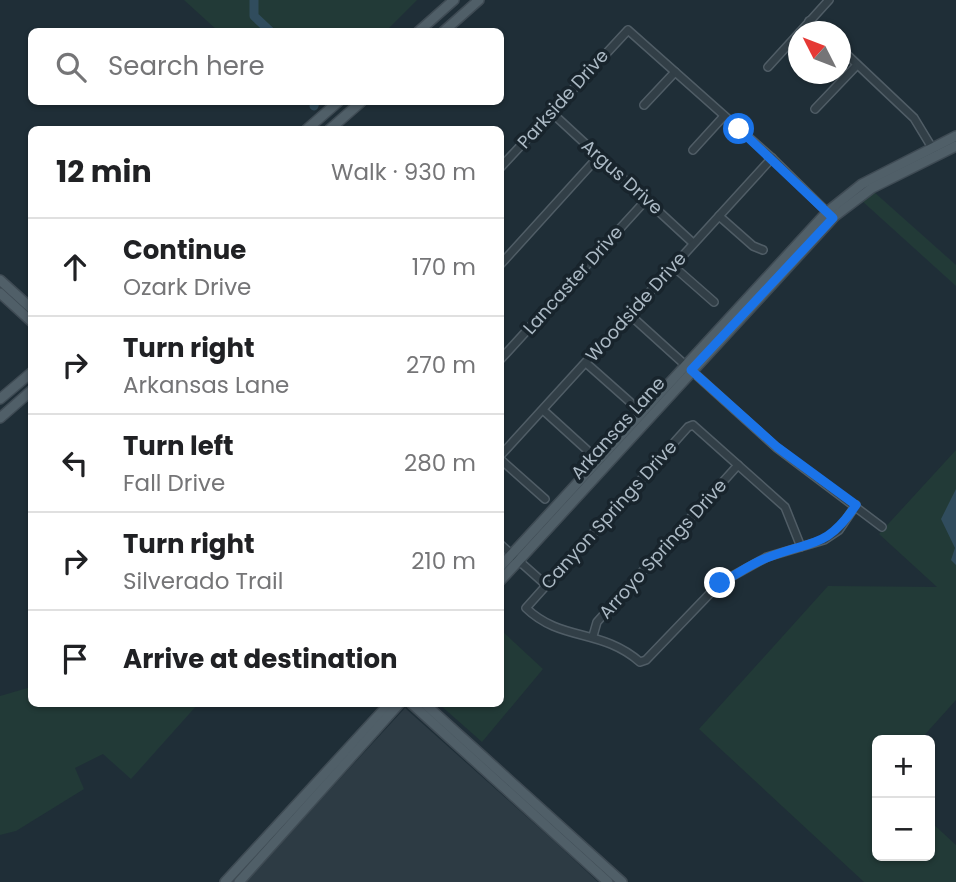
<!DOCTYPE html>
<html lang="en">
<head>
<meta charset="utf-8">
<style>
	:root { --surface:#fff; --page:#f2f2f2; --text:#202124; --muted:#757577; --line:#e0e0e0 }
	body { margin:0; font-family:Poppins,sans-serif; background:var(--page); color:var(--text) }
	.controls { position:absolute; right:21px; bottom:21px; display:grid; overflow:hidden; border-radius:10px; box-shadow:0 2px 5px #0004 }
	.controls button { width:63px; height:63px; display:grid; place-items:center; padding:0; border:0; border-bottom:2px solid var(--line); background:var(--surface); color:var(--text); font:35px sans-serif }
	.compass { position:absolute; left:788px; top:21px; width:63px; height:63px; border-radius:50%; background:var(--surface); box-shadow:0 2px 5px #0004; rotate:312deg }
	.stop { position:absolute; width:21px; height:21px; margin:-16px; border:5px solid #1a73e8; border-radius:50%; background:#fff }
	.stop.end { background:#1a73e8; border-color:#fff; box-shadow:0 2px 7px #0008 }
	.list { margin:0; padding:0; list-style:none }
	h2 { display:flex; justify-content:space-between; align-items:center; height:91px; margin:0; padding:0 28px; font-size:30px }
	h2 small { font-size:23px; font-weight:400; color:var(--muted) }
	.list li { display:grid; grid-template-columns:46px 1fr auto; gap:21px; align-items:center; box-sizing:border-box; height:98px; padding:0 28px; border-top:2px solid var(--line) }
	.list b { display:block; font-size:26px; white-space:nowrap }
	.list p { margin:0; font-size:23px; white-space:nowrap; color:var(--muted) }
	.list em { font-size:23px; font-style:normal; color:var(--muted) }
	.icon { flex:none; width:38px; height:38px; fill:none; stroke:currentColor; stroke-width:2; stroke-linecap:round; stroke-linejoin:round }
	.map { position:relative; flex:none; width:956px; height:882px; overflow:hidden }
	.search { position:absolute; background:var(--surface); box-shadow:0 2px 5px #0004; left:28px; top:28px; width:476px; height:77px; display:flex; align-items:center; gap:18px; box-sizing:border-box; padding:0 24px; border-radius:10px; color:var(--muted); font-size:26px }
	.panel { position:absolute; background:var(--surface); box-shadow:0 2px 5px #0004; left:28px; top:126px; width:476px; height:581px; border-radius:10px }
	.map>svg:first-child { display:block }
	.airport { fill:#2d3b44 }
	.green { fill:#223a37 }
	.water { fill:#304c5d }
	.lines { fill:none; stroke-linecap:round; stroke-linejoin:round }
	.river { stroke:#304c5d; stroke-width:9 }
	.minor-casing { stroke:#505d66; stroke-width:10 }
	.major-casing { stroke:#3f4b54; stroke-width:12 }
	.minor { stroke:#323f47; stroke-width:7 }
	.major { stroke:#505f68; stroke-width:9 }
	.route { stroke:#1a73e8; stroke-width:9 }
	.labels { text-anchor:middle; stroke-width:7; stroke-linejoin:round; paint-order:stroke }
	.street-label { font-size:18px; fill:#acbac5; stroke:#18242c }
</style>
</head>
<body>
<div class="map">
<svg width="956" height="882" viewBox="0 0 956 882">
	<rect width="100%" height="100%" fill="#1f2e37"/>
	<polygon class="airport" points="405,708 555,842 598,882 245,882"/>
	<g class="green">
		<polygon points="184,0 417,0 385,32 218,31"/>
		<polygon points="874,192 956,265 956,286 861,200"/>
		<polygon points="956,450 956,700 920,740 877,740 877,856 930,856 930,821 956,845 956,882 864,882 699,729 828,586 937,587 879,534"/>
		<polygon points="501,630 543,669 482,742 439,704 500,704"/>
		<polygon points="31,687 32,704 198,704 131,779 103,754 75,768 84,789 16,831 0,835 0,696"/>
	</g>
	<polygon class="water" points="956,489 956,565 951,560 955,548 941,519"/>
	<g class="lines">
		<g class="river">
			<polyline points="254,0 254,16 271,32"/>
			<polyline points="314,106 315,102"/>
		</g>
		<g class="minor-casing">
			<g id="minor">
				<polyline points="809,21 821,32"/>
				<polyline points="800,32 829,0"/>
				<polyline points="841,49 914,118 934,151"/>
				<polyline points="768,67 799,33"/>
				<polyline points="644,105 675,72"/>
				<polyline points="815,109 857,65"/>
				<polyline points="551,112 693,243"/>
				<polyline points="693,150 724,116"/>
				<polyline points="500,168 628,30 772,158 829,214"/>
				<polyline points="719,216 753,246 763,250"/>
				<polyline points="500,265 598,157"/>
				<polyline points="673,266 714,302"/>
				<polyline points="630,315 777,448 882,527"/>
				<polyline points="500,360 646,200"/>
				<polyline points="586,363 630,402"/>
				<polyline points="543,410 587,450"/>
				<polyline points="500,456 772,158"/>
				<polyline points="500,459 545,499"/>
				<polyline points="500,544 546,585"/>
				<path d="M801,547L785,507L693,425L688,427L526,608C561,642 601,628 640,662L646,660L720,583L767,557L824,540L839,530L856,505"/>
				<polyline points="593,636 597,622 738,465"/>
			</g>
		</g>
		<g class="major-casing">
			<g id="major">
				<polyline points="418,32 454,0"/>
				<polyline points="443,32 479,0"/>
				<polyline points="306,130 338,102"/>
				<polyline points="329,130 361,102"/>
				<polyline points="0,280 32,309"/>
				<polyline points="0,293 32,322"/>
				<polyline points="0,399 32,372"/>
				<polyline points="0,418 32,390"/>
				<polyline points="500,567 827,212 862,184 956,136"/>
				<polyline points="500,581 835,216 872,188 956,146"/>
				<polyline points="412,704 608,882"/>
				<polyline points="425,704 622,882"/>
				<polyline points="225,882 389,704"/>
				<polyline points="239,882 399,704"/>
			</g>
		</g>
		<use href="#minor" class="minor"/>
		<use href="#major" class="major"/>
	</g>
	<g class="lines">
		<path class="route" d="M720,583C736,575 752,563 769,557C813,540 827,548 856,505L777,447L691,370L833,218L739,129"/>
	</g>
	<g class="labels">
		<g class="street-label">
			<text transform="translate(563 99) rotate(-48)" y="6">Parkside Drive</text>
			<text transform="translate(622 177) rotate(42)" y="6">Argus Drive</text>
			<text transform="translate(573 280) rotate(-48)" y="6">Lancaster Drive</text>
			<text transform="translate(636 307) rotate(-48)" y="6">Woodside Drive</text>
			<text transform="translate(618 428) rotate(-48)" y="6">Arkansas Lane</text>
			<text transform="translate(609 515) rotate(-48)" y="6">Canyon Springs Drive</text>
			<text transform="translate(663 549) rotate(-48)" y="6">Arroyo Springs Drive</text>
		</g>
	</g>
</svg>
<div class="controls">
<button>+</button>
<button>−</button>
</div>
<svg class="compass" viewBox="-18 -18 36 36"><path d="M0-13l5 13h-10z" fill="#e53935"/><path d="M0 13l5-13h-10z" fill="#757577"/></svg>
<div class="stop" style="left:739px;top:129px"></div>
<div class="stop end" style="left:720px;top:583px"></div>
<div class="search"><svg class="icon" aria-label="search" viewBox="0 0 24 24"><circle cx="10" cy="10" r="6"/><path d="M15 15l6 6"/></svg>Search here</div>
<section class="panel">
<h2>12 min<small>Walk · 930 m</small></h2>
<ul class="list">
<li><svg class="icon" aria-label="ahead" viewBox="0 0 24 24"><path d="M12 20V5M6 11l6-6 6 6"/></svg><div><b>Continue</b><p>Ozark Drive</p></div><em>170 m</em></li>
<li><svg class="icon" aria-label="right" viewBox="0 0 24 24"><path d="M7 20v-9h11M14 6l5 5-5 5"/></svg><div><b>Turn right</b><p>Arkansas Lane</p></div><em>270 m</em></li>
<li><svg class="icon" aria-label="left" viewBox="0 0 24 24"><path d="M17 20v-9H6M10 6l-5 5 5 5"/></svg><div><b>Turn left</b><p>Fall Drive</p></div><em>280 m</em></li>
<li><svg class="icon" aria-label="right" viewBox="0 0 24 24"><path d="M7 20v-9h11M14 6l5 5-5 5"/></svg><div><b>Turn right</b><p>Silverado Trail</p></div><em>210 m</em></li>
<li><svg class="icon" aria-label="arrive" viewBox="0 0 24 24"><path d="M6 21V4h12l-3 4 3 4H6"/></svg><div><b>Arrive at destination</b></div></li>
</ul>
</section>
</div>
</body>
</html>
